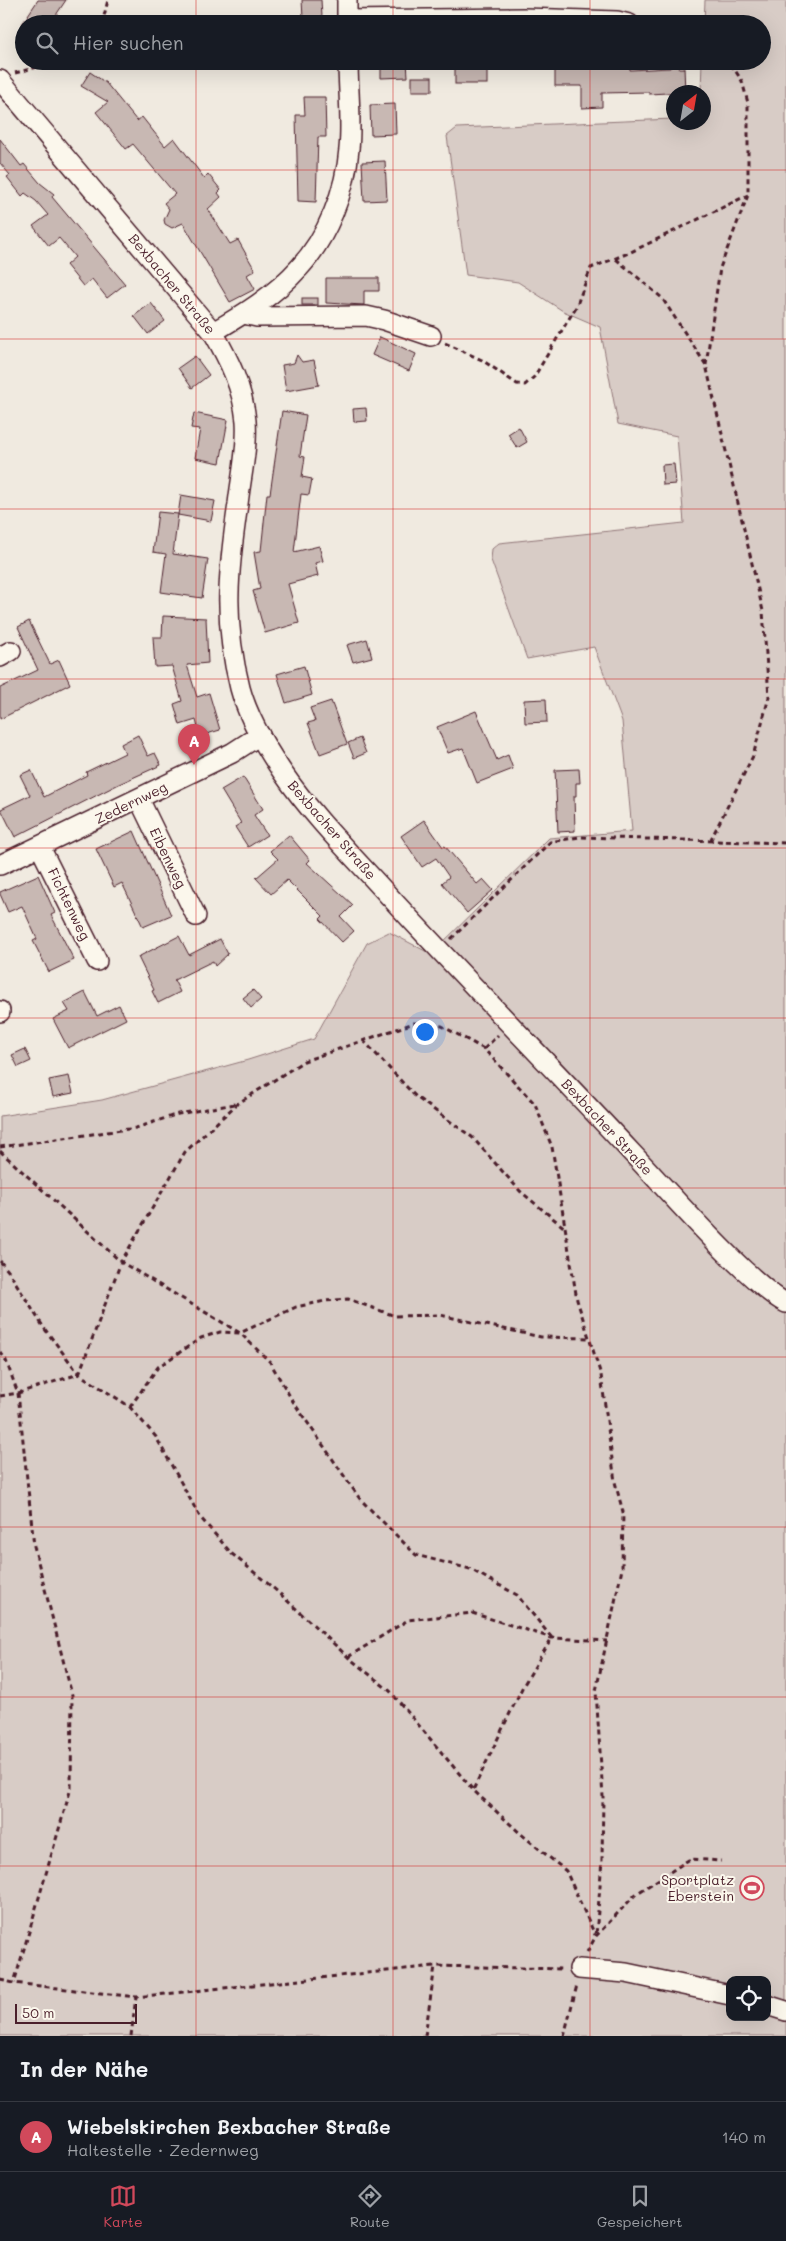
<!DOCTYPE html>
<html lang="de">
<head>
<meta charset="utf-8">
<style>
	:root { --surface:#171b24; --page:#20242c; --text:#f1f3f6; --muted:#9ea1a6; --line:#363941; --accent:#d1495b }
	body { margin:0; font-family:Mali,sans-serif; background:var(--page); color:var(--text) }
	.controls { position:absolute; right:15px; bottom:15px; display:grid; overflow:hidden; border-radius:10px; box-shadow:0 5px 20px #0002 }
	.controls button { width:45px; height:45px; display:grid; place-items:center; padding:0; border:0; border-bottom:1px solid var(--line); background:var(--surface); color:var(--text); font:25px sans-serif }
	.compass { position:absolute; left:666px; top:85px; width:45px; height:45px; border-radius:50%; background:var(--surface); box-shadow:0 5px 20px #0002; rotate:31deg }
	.scale { position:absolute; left:15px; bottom:12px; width:122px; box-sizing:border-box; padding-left:5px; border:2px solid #4a1f2b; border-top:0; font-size:14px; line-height:18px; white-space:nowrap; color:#4a1f2b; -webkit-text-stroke:4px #fbf7ec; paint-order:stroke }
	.you { position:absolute; left:424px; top:1031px; width:18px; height:18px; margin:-12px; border:4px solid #fff; border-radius:50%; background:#1a73e8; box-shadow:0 0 0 8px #1a73e833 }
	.badge { display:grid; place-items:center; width:32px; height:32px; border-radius:50%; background:var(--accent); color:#fff; font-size:16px; font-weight:700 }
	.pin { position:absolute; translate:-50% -41px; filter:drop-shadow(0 1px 2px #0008) }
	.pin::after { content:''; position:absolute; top:26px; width:18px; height:15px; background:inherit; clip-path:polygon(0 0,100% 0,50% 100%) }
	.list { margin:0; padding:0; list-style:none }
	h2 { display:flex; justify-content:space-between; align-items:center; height:65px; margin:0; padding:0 20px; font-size:21px }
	h2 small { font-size:16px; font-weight:400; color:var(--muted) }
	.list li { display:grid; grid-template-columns:32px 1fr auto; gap:15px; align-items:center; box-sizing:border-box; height:70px; padding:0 20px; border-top:1px solid var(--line) }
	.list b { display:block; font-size:19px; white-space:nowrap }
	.list p { margin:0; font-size:16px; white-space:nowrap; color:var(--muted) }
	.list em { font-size:16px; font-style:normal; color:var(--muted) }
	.icon { flex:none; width:28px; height:28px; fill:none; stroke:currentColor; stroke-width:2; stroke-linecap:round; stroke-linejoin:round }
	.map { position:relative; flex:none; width:786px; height:2036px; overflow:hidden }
	.search { position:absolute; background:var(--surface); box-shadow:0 5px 20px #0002; left:15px; right:15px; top:15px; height:55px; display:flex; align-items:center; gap:12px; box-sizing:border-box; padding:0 18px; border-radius:28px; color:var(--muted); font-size:19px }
	.sheet { height:135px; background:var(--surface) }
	nav { display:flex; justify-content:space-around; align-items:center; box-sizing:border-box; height:70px; border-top:1px solid var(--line); background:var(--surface); font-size:14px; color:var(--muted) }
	nav a { display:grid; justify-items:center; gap:2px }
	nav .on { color:var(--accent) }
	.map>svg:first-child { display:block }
	.green { fill:#d8ccc6; stroke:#917678; fill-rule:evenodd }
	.building { fill:#c8b8b3; stroke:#4a1f2b }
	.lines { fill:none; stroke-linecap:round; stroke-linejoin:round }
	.minor-casing { stroke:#4a1f2b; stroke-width:22 }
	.path { stroke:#4a1f2b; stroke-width:3; stroke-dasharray:5 4; stroke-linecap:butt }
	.minor { stroke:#fbf7ec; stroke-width:19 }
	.grid { fill:none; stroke:#d62828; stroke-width:1; stroke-opacity:0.55 }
	.labels { text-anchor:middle; stroke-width:4; stroke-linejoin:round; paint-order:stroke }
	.street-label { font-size:14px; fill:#4a1f2b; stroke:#fbf7ec }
	.poi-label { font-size:14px; fill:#4a1f2b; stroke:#fbf7ec; text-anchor:end }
</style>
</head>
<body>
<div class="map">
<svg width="786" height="2036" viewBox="0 0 786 2036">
	<rect width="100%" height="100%" fill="#f0eae0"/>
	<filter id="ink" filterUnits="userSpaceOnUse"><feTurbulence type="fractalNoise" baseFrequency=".02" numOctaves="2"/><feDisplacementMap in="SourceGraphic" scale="10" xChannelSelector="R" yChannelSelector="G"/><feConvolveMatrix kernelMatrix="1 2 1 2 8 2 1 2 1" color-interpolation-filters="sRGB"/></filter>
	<g filter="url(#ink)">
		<path class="green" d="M705,0H786V2036H0V1116L102,1100L248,1060L314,1039L367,943L389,932L431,954L549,838L632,831L622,721L594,647L527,659L491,560L492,549L499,543L684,523L677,436L618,424L600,327L563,311L518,282L466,275L447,136L457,128L673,119L674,122H704V92H701L702,61H762V24H704ZM730,1980H767V2017H730Z"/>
		<g class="building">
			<polygon points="38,0 66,0 50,24 22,24"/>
			<polygon points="302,0 321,0 322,17 303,18"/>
			<polygon points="381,61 407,61 408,77 381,78"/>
			<rect x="455" y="61" width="32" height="23"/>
			<polygon points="555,61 583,61 583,67 630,67 630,70 670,68 674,64 679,68 684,68 685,92 649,94 649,92 602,93 602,107 582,108 582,86 555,86"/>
			<polygon points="90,72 106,83 137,121 142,117 165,146 174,138 204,178 208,174 221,190 218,193 221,197 208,209 230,244 238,240 255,270 247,275 255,289 230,302 183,223 172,228 165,224 164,220 169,209 164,203 175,194 133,144 126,149 96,112 108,102 81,86"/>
			<rect x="412" y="77" width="20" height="14"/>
			<polygon points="304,97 325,97 326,137 318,137 316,202 298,201 296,115 305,115"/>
			<polygon points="395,104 396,134 371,135 370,105"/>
			<polygon points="0,139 21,166 24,164 40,183 54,194 52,197 125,284 107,298 92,279 83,286 66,265 75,257 59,238 49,246 33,226 48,215 36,201 25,193 22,196 7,177 10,175 0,163"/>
			<polygon points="385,161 387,200 364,201 362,162"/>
			<polygon points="326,278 379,278 379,291 364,291 364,305 326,303"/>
			<rect x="302" y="298" width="16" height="7"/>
			<polygon points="151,303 165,321 148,334 134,316"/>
			<polygon points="380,337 416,354 409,371 372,355"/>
			<polygon points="297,355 302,362 314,360 319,385 286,391 282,365 294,363"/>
			<polygon points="195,356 209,375 192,388 178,368"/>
			<polygon points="366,408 367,421 354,422 353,409"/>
			<polygon points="282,411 306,415 300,456 305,457 302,477 312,479 309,495 301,494 294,552 319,546 323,561 315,563 318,576 288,584 299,623 265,633 253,591 260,589 254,552 261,551 267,494 270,494"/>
			<polygon points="194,413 228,420 220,463 195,458 200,429 191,428"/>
			<polygon points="519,427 527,442 517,448 508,434"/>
			<polygon points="674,464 676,484 663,485 662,465"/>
			<polygon points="181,495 215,501 211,521 178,515"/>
			<polygon points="158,512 178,514 173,554 208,559 202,598 161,592 166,554 153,552"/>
			<polygon points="163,616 206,618 208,663 187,665 197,697 209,693 220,730 200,736 196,720 180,725 174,704 182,701 172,666 155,667 153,637 162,637"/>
			<polygon points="29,621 50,664 59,660 70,684 0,719 0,688 38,670 18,627"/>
			<polygon points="367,639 372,657 353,662 347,645"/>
			<polygon points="304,666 312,695 286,703 277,674"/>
			<polygon points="546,699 547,722 525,723 524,700"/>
			<polygon points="331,701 347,744 320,754 308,723 315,721 310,708"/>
			<polygon points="476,711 497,760 508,755 513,769 477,783 463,748 448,753 437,727"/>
			<polygon points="138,735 148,756 155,753 161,765 119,784 15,837 1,809 30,795 20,775 31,770 44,797 87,775 86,772 125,753 121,744"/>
			<polygon points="360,738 366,753 354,758 348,743"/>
			<polygon points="579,769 580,783 576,783 576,796 574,796 575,831 558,832 555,770"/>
			<polygon points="243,777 263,809 254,815 267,835 248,847 235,827 241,823 221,790"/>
			<polygon points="424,820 443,847 445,846 477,884 483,879 493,890 467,913 442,883 449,877 436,858 422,867 401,836"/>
			<polygon points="134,831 171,915 143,927 122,883 114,887 96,849"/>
			<polygon points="289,835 310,860 307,863 353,905 341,917 354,931 342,942 320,919 323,916 287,880 271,894 256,878 278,859 270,851"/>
			<polygon points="38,875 55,913 51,915 74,960 49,972 33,941 37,939 22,906 8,912 0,894 0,892"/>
			<polygon points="179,936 189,955 220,939 228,954 215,966 213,961 174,980 180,992 158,1003 152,991 154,990 138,957"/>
			<polygon points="253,990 261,999 251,1008 243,998"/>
			<polygon points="85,992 97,1016 119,1005 126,1019 68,1048 53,1019 69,1011 64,1003"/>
			<polygon points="25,1049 31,1061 18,1067 12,1055"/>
			<polygon points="69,1076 73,1093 53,1097 49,1080"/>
		</g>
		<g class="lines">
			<g class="minor-casing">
				<g id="minor">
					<polyline points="347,0 347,24"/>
					<polyline points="347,20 524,18 617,21 629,24"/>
					<path d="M0,80L213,332C229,360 243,388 246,421C248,448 241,477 238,504C228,571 223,621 240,688C248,718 266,748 283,773C314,818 353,856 389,896C469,983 552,1067 632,1153C669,1192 704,1233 744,1270C758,1282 770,1295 786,1303"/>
					<polyline points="244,314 257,317 366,316 384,320 431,336"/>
					<path d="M213,332C244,314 275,295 299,268C327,238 346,190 349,149C352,121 348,90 348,61"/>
					<polyline points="0,657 11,651"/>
					<polyline points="139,799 196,916"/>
					<polyline points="40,847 97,961"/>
					<polyline points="0,865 232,753 260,735"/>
					<polyline points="0,1011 0,1012"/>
					<polyline points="579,1969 626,1973 730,1995"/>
					<polyline points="767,2005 786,2011"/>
				</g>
			</g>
			<g class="path">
				<polyline points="102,24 108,0"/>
				<polyline points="645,24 655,20 696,20 701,24"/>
				<polyline points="15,73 60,61"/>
				<polyline points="616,259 662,298 706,365 763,611 769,697 753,756 710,841"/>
				<polyline points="445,343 482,360 517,384 525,385 534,377 576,307 591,268 631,252 748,195"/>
				<polyline points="706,365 720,268 748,195 748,103 742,81 729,61"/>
				<polyline points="451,939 550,842 579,837 786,843"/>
				<polyline points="363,1040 416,1097 472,1137 520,1191 566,1229"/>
				<polyline points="484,1049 498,1035"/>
				<polyline points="0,1147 136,1128 178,1114 235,1104"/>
				<polyline points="0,1151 121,1262 240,1333 270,1362 292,1400 360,1499 416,1555 470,1569 517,1595 552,1638 523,1686 473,1790"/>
				<polyline points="0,1261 9,1272 44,1328 79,1374 129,1406 156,1437 200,1517 232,1554 278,1592 348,1657 390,1691 473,1790 521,1834 566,1871 595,1935"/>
				<polyline points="0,1352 5,1358 18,1393 34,1546 72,1695 71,1788 14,1983"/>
				<polyline points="79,1374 121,1262 185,1152 237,1104 304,1061 414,1023 442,1026 484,1049 535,1104 552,1147 577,1300 601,1375 615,1482 623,1512 622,1569 596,1691 603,1797 602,1860 596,1936"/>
				<polyline points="0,1396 18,1393 79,1374"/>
				<polyline points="130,1407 158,1367 201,1338 220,1332 240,1333 296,1307 325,1301 348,1299 395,1316 440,1315 541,1337 589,1338"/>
				<polyline points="348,1657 408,1620 472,1613 552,1638 607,1641"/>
				<polyline points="587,1952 596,1936 636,1894 690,1859 721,1861"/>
				<polyline points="0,1980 14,1983 136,1997 435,1966 564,1969"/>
				<polyline points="131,2036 136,1997"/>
				<polyline points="425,2036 435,1966"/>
				<polyline points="564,2036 577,1985"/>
			</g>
			<use href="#minor" class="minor"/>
		</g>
	</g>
	<path class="grid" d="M196,0V24M393,0V24M590,0V24M196,61V2036M393,61V2036M590,61V2036M0,170H786M0,339H786M0,509H786M0,679H786M0,848H786M0,1018H786M0,1188H786M0,1357H786M0,1527H786M0,1697H786M0,1866H786"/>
	<defs>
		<g id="stadium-ring" transform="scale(1.25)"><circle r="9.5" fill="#fbf7ec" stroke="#d1495b" stroke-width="1.5"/><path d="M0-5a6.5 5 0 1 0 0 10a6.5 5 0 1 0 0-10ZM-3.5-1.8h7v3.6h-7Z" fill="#d1495b"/></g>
	</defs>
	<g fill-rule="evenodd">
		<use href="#stadium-ring" x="752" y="1888"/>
	</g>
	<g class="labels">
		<g class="street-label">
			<text transform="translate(172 284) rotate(50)" y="5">Bexbacher Straße</text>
			<text transform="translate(131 803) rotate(-26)" y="5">Zedernweg</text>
			<text transform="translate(332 830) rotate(49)" y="5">Bexbacher Straße</text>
			<text transform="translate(168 858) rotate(64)" y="5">Eibenweg</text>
			<text transform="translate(69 904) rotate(64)" y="5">Fichtenweg</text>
			<text transform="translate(607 1127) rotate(47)" y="5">Bexbacher Straße</text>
		</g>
		<g class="poi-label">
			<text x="734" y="1885">Sportplatz<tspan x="734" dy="16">Eberstein</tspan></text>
		</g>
	</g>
</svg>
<div class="controls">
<button><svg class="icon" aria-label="locate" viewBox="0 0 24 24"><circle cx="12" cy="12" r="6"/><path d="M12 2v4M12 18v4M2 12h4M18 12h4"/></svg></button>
</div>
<svg class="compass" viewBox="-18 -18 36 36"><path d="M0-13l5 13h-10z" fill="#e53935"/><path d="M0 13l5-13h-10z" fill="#9ea1a6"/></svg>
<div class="scale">50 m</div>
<div class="you"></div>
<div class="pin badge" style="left:194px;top:765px">A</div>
<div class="search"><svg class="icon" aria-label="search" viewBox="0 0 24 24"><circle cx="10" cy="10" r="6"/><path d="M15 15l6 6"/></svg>Hier suchen</div>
</div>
<section class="sheet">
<h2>In der Nähe<small></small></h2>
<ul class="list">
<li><span class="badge">A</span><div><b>Wiebelskirchen Bexbacher Straße</b><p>Haltestelle · Zedernweg</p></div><em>140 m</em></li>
</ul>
</section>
<nav>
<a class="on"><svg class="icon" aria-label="map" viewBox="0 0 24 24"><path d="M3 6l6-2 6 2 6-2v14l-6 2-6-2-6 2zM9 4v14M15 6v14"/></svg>Karte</a>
<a><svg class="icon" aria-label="directions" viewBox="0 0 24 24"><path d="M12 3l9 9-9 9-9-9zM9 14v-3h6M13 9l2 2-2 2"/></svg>Route</a>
<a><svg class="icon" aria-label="saved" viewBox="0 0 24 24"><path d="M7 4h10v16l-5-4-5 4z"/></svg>Gespeichert</a>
</nav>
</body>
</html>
